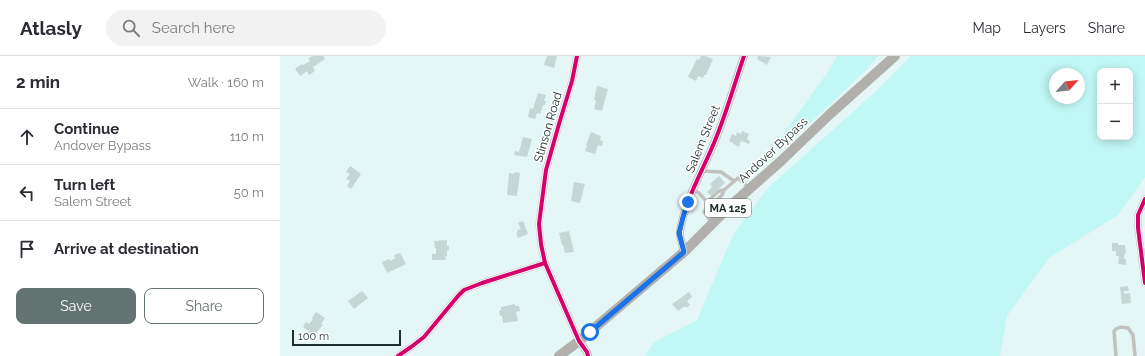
<!DOCTYPE html>
<html lang="en">
<head>
<meta charset="utf-8">
<style>
	:root { --surface:#fff; --page:#f2f2f3; --text:#2b2b33; --muted:#7c7c81; --line:#e1e1e2; --accent:#627372 }
	body { margin:0; font-family:Raleway,sans-serif; background:var(--page); color:var(--text) }
	.controls { position:absolute; right:12px; top:12px; display:grid; overflow:hidden; border-radius:8px; box-shadow:0 2px 10px #0003 }
	.controls button { width:36px; height:36px; display:grid; place-items:center; padding:0; border:0; border-bottom:1px solid var(--line); background:var(--surface); color:var(--text); font:20px sans-serif }
	.compass { position:absolute; left:769px; top:12px; width:36px; height:36px; border-radius:50%; background:var(--surface); box-shadow:0 2px 10px #0003; rotate:63deg }
	.scale { position:absolute; left:12px; bottom:10px; width:109px; box-sizing:border-box; padding-left:4px; border:2px solid #1c2d2c; border-top:0; font-size:11px; line-height:14px; white-space:nowrap; color:#1c2d2c; -webkit-text-stroke:3px #fff; paint-order:stroke }
	.stop { position:absolute; width:12px; height:12px; margin:-9px; border:3px solid #1a73e8; border-radius:50%; background:#fff }
	.stop.end { background:#1a73e8; border-color:#fff; box-shadow:0 1px 4px #0008 }
	.list { margin:0; padding:0; list-style:none }
	h2 { display:flex; justify-content:space-between; align-items:center; height:52px; margin:0; padding:0 16px; font-size:17px }
	h2 small { font-size:13px; font-weight:400; color:var(--muted) }
	.list li { display:grid; grid-template-columns:26px 1fr auto; gap:12px; align-items:center; box-sizing:border-box; height:56px; padding:0 16px; border-top:1px solid var(--line) }
	.list b { display:block; font-size:15px; white-space:nowrap }
	.list p { margin:0; font-size:13px; white-space:nowrap; color:var(--muted) }
	.list em { font-size:13px; font-style:normal; color:var(--muted) }
	.actions { display:flex; gap:8px; padding:12px 16px }
	.actions a { flex:1; padding:9px 0; border:1px solid var(--accent); border-radius:8px; text-align:center; font-size:14px; color:var(--accent) }
	.actions .main { background:var(--accent); color:#fff }
	.icon { flex:none; width:22px; height:22px; fill:none; stroke:currentColor; stroke-width:2; stroke-linecap:round; stroke-linejoin:round }
	.map { position:relative; flex:none; width:865px; height:300px; overflow:hidden }
	header { display:flex; align-items:center; gap:24px; box-sizing:border-box; height:56px; padding:0 20px; background:var(--surface); border-bottom:1px solid var(--line) }
	header strong { font-size:19px }
	nav { display:flex; gap:22px; margin-inline-start:auto; font-size:14px }
	.search { width:280px; height:36px; background:var(--page); display:flex; align-items:center; gap:10px; box-sizing:border-box; padding:0 14px; border-radius:22px; color:var(--muted); font-size:15px }
	main { display:flex }
	aside { flex:1; background:var(--surface) }
	.map>svg:first-child { display:block }
	.green { fill:#c1f7f4; fill-rule:evenodd }
	.building { fill:#c6d6d5 }
	.lines { fill:none; stroke-linecap:round; stroke-linejoin:round }
	.service { stroke:#c3c1be; stroke-width:3.5 }
	.minor { stroke:#c3c1be; stroke-width:7 }
	.tertiary { stroke:#c3c1be; stroke-width:8 }
	.primary { stroke:#b2b0ac; stroke-width:10 }
	.cycleway-casing { stroke:#fff; stroke-width:6 }
	.cycleway { stroke:#d6006c; stroke-width:4 }
	.route { stroke:#1a73e8; stroke-width:5 }
	.labels { text-anchor:middle; stroke-width:3; stroke-linejoin:round; paint-order:stroke }
	.shield { fill:#fff; stroke:#606c6b; stroke-width:1 }
	.shield-label { font-size:11px; font-weight:bold; fill:#1c2d2c }
	.street-label { font-size:12px; fill:#1c2d2c; stroke:#fff }
</style>
</head>
<body>
<header>
<strong>Atlasly</strong>
<div class="search"><svg class="icon" aria-label="search" viewBox="0 0 24 24"><circle cx="10" cy="10" r="6"/><path d="M15 15l6 6"/></svg>Search here</div>
<nav><a>Map</a><a>Layers</a><a>Share</a></nav>
</header>
<main>
<aside>
<h2>2 min<small>Walk · 160 m</small></h2>
<ul class="list">
<li><svg class="icon" aria-label="ahead" viewBox="0 0 24 24"><path d="M12 20V5M6 11l6-6 6 6"/></svg><div><b>Continue</b><p>Andover Bypass</p></div><em>110 m</em></li>
<li><svg class="icon" aria-label="left" viewBox="0 0 24 24"><path d="M17 20v-9H6M10 6l-5 5 5 5"/></svg><div><b>Turn left</b><p>Salem Street</p></div><em>50 m</em></li>
<li><svg class="icon" aria-label="arrive" viewBox="0 0 24 24"><path d="M6 21V4h12l-3 4 3 4H6"/></svg><div><b>Arrive at destination</b></div></li>
</ul>
<div class="actions"><a class="main">Save</a><a>Share</a></div>
</aside>
<div class="map">
<svg width="865" height="300" viewBox="0 0 865 300">
	<rect width="100%" height="100%" fill="#e4f6f5"/>
	<g class="green">
		<polygon points="557,0 598,0 587,13 526,71 496,88 548,16"/>
		<path d="M631,0H865V121L838,159L769,202L727,260L720,300H365L373,287L417,264L453,179L487,133L594,37ZM820,15H850V81H820ZM775,18H799V42H775Z"/>
	</g>
	<g class="building">
		<polygon points="32,0 43,0 45,3 33,11 35,15 29,19 27,15 20,20 15,13 22,8 23,9 30,5 28,3"/>
		<polygon points="267,0 277,0 274,12 264,9"/>
		<polygon points="421,0 426,0 433,3 426,19 424,19 423,22 418,20 416,25 408,21 417,3 419,4"/>
		<polygon points="478,0 491,1 487,9 477,3"/>
		<polygon points="317,30 328,33 322,55 314,53 316,45 314,44"/>
		<polygon points="258,37 266,39 264,45 266,45 265,49 263,49 260,58 257,57 255,63 248,61 250,52 253,53"/>
		<polygon points="462,75 469,78 467,83 470,85 469,88 461,85 459,91 449,85 452,78 456,80 457,76 461,78"/>
		<polygon points="311,76 321,80 320,84 323,85 322,90 318,89 315,98 305,95 307,90 306,89"/>
		<polygon points="243,81 252,83 247,101 234,99 235,95 239,96"/>
		<polygon points="70,110 81,118 71,133 67,130 70,125 66,123 70,118 66,116"/>
		<polygon points="235,116 240,117 237,140 227,139 229,117 234,118"/>
		<polygon points="439,120 445,127 431,140 427,136 432,131 430,128"/>
		<polygon points="294,126 305,128 300,147 291,145"/>
		<polygon points="243,165 248,178 238,182 236,177 238,176 237,174 241,173 238,167"/>
		<polygon points="289,175 294,196 285,197 283,189 282,189 279,177"/>
		<polygon points="167,184 167,190 169,190 169,194 167,194 167,200 165,200 166,204 152,204 152,198 156,198 156,192 155,192 154,185"/>
		<polygon points="832,187 838,187 838,189 845,189 846,197 845,197 844,203 846,203 846,209 838,208 839,200 836,200 836,195 832,195"/>
		<polygon points="120,197 126,208 107,217 102,206 109,203 110,205 115,202 114,199"/>
		<polygon points="848,230 849,235 844,235 844,238 850,237 851,247 842,248 840,231"/>
		<polygon points="82,235 88,242 74,253 68,245"/>
		<polygon points="409,236 412,241 407,245 410,249 406,252 405,250 398,255 392,248"/>
		<polygon points="235,248 235,250 239,250 240,255 236,256 238,265 223,267 222,260 220,260 219,255 221,254 221,251"/>
		<polygon points="36,256 45,262 41,268 43,269 34,279 23,271 26,266 29,268 33,263 32,262"/>
	</g>
	<g class="lines">
		<g class="service">
			<polyline points="423,115 441,116 454,125"/>
			<polyline points="413,134 419,137 427,146"/>
			<polyline points="427,151 427,146 439,135 444,134"/>
			<polyline points="432,167 424,156 427,151 432,149 442,139 444,134 458,122 469,132"/>
			<path d="M836,300L834,275C838,270 842,271 848,272L853,279L855,300"/>
		</g>
		<g class="minor">
			<polyline points="297,0 292,25 279,68 266,114 259,168 261,188 265,207 299,285"/>
			<polyline points="865,143 858,159 858,172 865,227"/>
			<polyline points="118,300 131,291 144,281 178,240 184,234 202,227 265,207"/>
		</g>
		<g class="tertiary">
			<path d="M404,196C403,190 399,181 400,175C405,144 422,116 434,87C446,59 454,29 464,0"/>
			<polyline points="299,285 307,296 308,300"/>
		</g>
		<polyline class="primary" points="279,300 299,285 404,196 449,151 501,105 549,59 615,0"/>
		<g class="cycleway-casing">
			<g id="cycleway">
				<polyline points="297,0 292,25 279,68 266,114 259,168 261,188 265,207 299,285 307,296 308,300"/>
				<polyline points="865,143 858,159 858,172 865,227"/>
				<path d="M404,196C403,190 399,181 400,175C405,144 422,116 434,87C446,59 454,29 464,0"/>
				<polyline points="118,300 131,291 144,281 178,240 184,234 202,227 265,207"/>
			</g>
		</g>
		<use href="#cycleway" class="cycleway"/>
	</g>
	<g class="lines">
		<polyline class="route" points="310,276 404,196 399,177 403,161 408,146"/>
	</g>
	<g class="labels">
		<rect class="shield" x="425" y="143" width="46" height="18" rx="3"/>
		<g class="shield-label">
			<text x="448" y="156">MA 125</text>
		</g>
		<g class="street-label">
			<text transform="translate(268 71) rotate(-74)" y="4">Stinson Road</text>
			<text transform="translate(423 83) rotate(-68)" y="4">Salem Street</text>
			<text transform="translate(493 94) rotate(-43)" y="4">Andover Bypass</text>
		</g>
	</g>
</svg>
<div class="controls">
<button>+</button>
<button>−</button>
</div>
<svg class="compass" viewBox="-18 -18 36 36"><path d="M0-13l5 13h-10z" fill="#e53935"/><path d="M0 13l5-13h-10z" fill="#7c7c81"/></svg>
<div class="scale">100 m</div>
<div class="stop" style="left:310px;top:276px"></div>
<div class="stop end" style="left:408px;top:146px"></div>
</div>
</main>
</body>
</html>
